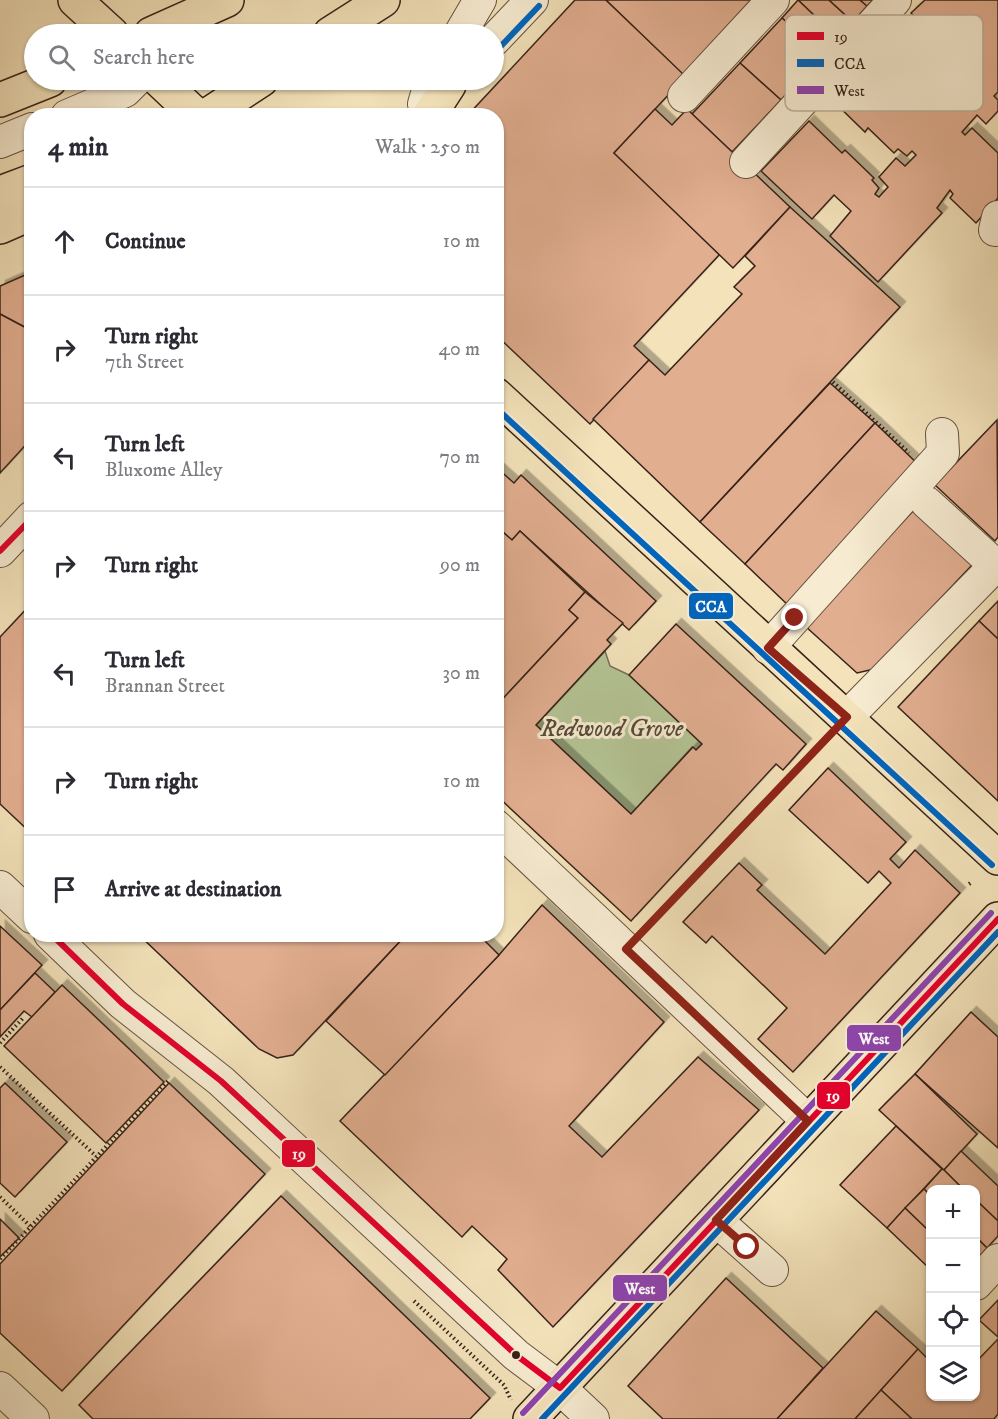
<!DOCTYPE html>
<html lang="en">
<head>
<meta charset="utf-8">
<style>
	:root { --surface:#fff; --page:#f2f2f3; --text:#2b2b33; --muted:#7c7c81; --line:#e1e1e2 }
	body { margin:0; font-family:"IM FELL DW Pica",serif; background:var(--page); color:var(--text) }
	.controls { position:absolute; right:18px; bottom:18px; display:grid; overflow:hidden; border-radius:12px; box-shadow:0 2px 4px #0004 }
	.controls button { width:54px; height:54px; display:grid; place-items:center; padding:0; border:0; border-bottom:2px solid var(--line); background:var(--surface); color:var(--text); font:30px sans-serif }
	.stop { position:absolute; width:18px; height:18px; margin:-14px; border:4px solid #8f2418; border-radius:50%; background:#fff }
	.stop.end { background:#8f2418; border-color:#fff; box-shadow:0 2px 6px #0008 }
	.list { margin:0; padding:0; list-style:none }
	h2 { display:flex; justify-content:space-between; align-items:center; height:78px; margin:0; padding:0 24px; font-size:26px }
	h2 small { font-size:20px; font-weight:400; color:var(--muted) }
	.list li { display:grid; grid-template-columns:39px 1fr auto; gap:18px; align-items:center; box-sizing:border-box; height:108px; padding:0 24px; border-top:2px solid var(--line) }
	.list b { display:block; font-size:22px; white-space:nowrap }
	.list p { margin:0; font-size:20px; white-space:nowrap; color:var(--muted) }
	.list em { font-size:20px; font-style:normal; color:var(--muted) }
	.icon { flex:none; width:33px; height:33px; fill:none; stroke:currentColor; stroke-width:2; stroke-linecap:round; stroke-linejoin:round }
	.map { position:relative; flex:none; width:998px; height:1419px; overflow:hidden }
	.search { position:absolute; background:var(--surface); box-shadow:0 2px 4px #0004; left:24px; top:24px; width:480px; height:66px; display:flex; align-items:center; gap:15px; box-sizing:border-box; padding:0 21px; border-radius:33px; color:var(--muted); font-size:22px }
	.panel { position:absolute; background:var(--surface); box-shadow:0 2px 4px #0004; left:24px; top:108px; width:480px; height:834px; border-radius:24px }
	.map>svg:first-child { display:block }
	.green { fill:#b4c495; stroke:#767357; stroke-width:1.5 }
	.building { fill:#e1ae90; stroke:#372219; stroke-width:1.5; filter:url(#shadow) }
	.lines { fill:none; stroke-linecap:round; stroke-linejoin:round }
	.minor-casing { stroke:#665241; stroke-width:34 }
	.major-casing { stroke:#372219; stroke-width:36 }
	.highway-casing { stroke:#372219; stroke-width:36 }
	.path { stroke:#372219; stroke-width:4; stroke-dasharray:1.5 3; stroke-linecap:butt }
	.minor { stroke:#f7ecd2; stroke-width:32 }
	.major { stroke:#f3e2ba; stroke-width:33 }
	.highway { stroke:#f3e2ba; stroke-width:33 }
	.bus-1-casing { stroke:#f7ecd2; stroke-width:10 }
	.bus-2-casing { stroke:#f7ecd2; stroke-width:10 }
	.bus-3-casing { stroke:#f7ecd2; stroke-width:10 }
	.bus-1 { stroke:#e4002b; stroke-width:6 }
	.bus-2 { stroke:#0065bd; stroke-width:6 }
	.bus-3 { stroke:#8e44ad; stroke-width:6 }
	.route { stroke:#8f2418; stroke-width:8 }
	.bus-dot { fill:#372219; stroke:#f7ecd2; stroke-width:2 }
	.labels { text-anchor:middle; stroke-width:6; stroke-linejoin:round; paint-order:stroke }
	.park-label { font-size:24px; font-style:italic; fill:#564a38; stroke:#f7ecd2 }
	.key { fill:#f7ecd2; stroke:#bdaf9a; stroke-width:1.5 }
	.key-label { font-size:16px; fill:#372219 }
	.line-badge { stroke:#f7ecd2; stroke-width:2 }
	.badge-label { font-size:16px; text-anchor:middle; font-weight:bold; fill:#fff }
</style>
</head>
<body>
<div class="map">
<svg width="998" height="1419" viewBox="0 0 998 1419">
	<defs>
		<filter id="shadow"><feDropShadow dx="5.5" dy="-5.5" stdDeviation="0" flood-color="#0004"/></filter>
	</defs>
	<rect width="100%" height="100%" fill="#f3e2ba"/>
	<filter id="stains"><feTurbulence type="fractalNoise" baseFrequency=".00333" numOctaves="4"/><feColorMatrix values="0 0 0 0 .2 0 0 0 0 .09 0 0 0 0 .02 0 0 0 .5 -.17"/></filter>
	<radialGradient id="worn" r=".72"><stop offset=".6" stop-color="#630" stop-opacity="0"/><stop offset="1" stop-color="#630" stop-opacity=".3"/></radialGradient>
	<polygon class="green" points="605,651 610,666 629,675 702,744 696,750 692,747 631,814 536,725"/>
	<g class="building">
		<polygon points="575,0 606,0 686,76 614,153 720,254 634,346 649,360 590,424 496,335 496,116 467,116"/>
		<polygon points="606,0 751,0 683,74"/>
		<polygon points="798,0 829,0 853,22 838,38"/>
		<polygon points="798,0 838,38 823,55 782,18"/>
		<polygon points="829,0 860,0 867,6 853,22"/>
		<polygon points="860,0 873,0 867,6"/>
		<polygon points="925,0 998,0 998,92 994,96 998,100 998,111 986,124 977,115 962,132 965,135 972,128 998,153 998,198 976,223 950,198 953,194 950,190 937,208 942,213 878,282 830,236 851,211 834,195 812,219 761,171 809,121 842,153 845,150 874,178 872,180 879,188 875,194 879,197 888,187 879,177 896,158 905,166 916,155 912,151 907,156 898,149 894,153 868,128 865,132 830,98 888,37 914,61 906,70 926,88 922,94 926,98 940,82 931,74 949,54 959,63 967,53 969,55 975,47 972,43 965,49 958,41 955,44 943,30 936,37 911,13"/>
		<polygon points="782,18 823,55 781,100 740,63"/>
		<polygon points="740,63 781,100 732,152 692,114"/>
		<polygon points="655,109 672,125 687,109 790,207 733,268 614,153"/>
		<polygon points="790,207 900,307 700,522 593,419 649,360 665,375 742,294 734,287 755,266 745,256"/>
		<polygon points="32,272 32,331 0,314 0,286"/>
		<polygon points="0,314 32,331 32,438 0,473"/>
		<polygon points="830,383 875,423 745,564 700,522"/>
		<polygon points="997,420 998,537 995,541 935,485"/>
		<polygon points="875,423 921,467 791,608 745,564"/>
		<polygon points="496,467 514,483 521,475 656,601 629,630 520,531 512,540 496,526"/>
		<polygon points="913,511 972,565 874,669 857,673 805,626"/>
		<polygon points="496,526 512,540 520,531 585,592 569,610 578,618 496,706"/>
		<polygon points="585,592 623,623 607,640 611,644 536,725 631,814 693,747 696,750 702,744 629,675 676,624 806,744 783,770 776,764 631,921 496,795 496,706 578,618 569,610"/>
		<polygon points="998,601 998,639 979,621"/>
		<polygon points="32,603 32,834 0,804 0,637"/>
		<polygon points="979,621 998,639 998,801 898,707"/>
		<polygon points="828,768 906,842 890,859 899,868 915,850 960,893 793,1072 758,1039 787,1008 712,936 706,943 683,922 739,863 762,885 757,890 825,954 891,883 879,871 868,883 789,810"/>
		<polygon points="542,905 664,1022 569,1126 602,1157 698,1057 759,1110 553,1327 498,1270 507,1259 472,1226 462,1237 340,1121 499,955"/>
		<polygon points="0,926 42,965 0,1010"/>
		<polygon points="138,934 407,934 293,1055 277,1058 259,1049"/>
		<polygon points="407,934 478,934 499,955 385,1075 326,1021"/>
		<polygon points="35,973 55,992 32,1017 24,1011 0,1037 0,1010"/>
		<polygon points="62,985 164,1082 106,1143 4,1046"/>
		<polygon points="971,1012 998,1037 998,1148 915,1074"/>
		<polygon points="915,1074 977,1134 944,1170 879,1110"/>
		<polygon points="5,1083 67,1142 15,1197 0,1183 0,1088"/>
		<polygon points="169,1083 265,1174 62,1391 0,1333 0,1264"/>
		<polygon points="896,1126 942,1169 887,1228 840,1185"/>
		<polygon points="961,1151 998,1186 998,1221 976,1200 976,1190 964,1190 944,1170"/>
		<polygon points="942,1169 944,1170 964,1190 930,1190 930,1195 924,1189"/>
		<polygon points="924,1189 930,1195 930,1232 905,1208"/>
		<polygon points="281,1196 490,1398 470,1419 93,1419 79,1405"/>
		<polygon points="976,1200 998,1221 998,1236 987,1248 976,1237"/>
		<polygon points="905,1208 930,1232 930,1269 887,1228"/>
		<polygon points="0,1219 19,1238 0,1257"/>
		<polygon points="976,1237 987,1248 976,1260"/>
		<polygon points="726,1278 823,1368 777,1419 663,1419 628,1386"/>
		<polygon points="998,1300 998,1337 979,1320"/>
		<polygon points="876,1311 918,1349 855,1419 777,1419"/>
		<polygon points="998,1339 998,1414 994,1419 912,1419 881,1390 918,1349 930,1361 930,1396 976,1396 976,1362"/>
		<polygon points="881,1390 912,1419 855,1419"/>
	</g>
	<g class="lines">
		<g class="minor-casing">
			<g id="minor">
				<polyline points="460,34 480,0"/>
				<polyline points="494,40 532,0"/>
				<polyline points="684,96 773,0"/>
				<polyline points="424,104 431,80"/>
				<polyline points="67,116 125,91 136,80"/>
				<polyline points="0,142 32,129"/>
				<polyline points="746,162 895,0"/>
				<polyline points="995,230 998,217"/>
				<polyline points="927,503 995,565"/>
				<polyline points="0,551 32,517"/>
				<polyline points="768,648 943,453 942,434"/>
				<polyline points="847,717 998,563"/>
				<polyline points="496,826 808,1121"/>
				<polyline points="0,887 32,917"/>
				<polyline points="50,934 123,1004 221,1081 516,1355 560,1388 593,1419"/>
				<polyline points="716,1220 772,1270"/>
				<polyline points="976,1284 998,1260"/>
				<polyline points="0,1388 33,1419"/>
			</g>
		</g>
		<g class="major-casing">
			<g id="major">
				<polyline points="75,0 112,34"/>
				<polyline points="159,80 197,116"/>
				<polyline points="429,116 449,85"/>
				<polyline points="496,395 998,858"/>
				<polyline points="530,1419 998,919"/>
			</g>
		</g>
		<g class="highway-casing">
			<g id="highway">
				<polyline points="151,34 227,0"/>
				<polyline points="330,34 383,0"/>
				<polyline points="0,100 50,80"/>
				<polyline points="206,116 261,80"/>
				<polyline points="0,193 32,181"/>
				<polyline points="0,227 32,213"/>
			</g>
		</g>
		<g class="path">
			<polyline points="833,382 909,453"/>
			<polyline points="969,884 972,882"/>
			<polyline points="643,931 828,737"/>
			<polyline points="0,1043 24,1017"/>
			<polyline points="0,1067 96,1156"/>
			<polyline points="0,1197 30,1226"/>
			<polyline points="0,1259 169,1080"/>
			<polyline points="414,1301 504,1385 511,1400"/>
		</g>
		<use href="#minor" class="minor"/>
		<use href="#major" class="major"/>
		<use href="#highway" class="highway"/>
		<g class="bus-1-casing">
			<g id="bus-1">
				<polyline points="0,551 32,518"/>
				<polyline points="51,934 123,1004 221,1081 516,1355 560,1388 998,919"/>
			</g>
		</g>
		<g class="bus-2-casing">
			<g id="bus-2">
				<polyline points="501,46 539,6"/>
				<polyline points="496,408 992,865"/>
				<polyline points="542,1419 998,932"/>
			</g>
		</g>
		<g class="bus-3-casing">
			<polyline id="bus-3" points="523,1413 991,913"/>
		</g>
		<use href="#bus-1" class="bus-1"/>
		<use href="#bus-2" class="bus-2"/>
		<use href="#bus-3" class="bus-3"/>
	</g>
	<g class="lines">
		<polyline class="route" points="747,1247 716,1220 808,1121 626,949 847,717 768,648 795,618"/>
	</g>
	<circle class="bus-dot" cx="516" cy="1355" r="5"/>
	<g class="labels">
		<g class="park-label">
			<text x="612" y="736">Redwood Grove</text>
		</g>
	</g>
	<rect x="785" y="15" width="198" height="96" rx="9" class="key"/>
	<rect x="797" y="32" width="27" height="8" fill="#e4002b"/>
	<rect x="797" y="59" width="27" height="8" fill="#0065bd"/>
	<rect x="797" y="86" width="27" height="8" fill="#8e44ad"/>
	<g class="key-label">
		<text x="834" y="42">19</text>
		<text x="834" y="69">CCA</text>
		<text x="834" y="96">West</text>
	</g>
	<g class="line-badge">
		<rect x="688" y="592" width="46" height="28" rx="6" fill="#0065bd"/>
		<rect x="846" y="1024" width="56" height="28" rx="6" fill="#8e44ad"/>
		<rect x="816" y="1081" width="35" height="29" rx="6" fill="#e4002b"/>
		<rect x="281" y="1139" width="35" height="29" rx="6" fill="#e4002b"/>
		<rect x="612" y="1274" width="56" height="28" rx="6" fill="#8e44ad"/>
	</g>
	<g class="badge-label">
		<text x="711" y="612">CCA</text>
		<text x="874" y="1044">West</text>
		<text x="833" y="1101">19</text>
		<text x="299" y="1159">19</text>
		<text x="640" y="1294">West</text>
	</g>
	<rect width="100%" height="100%" filter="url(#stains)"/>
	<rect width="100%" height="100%" fill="url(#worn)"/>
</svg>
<div class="controls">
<button>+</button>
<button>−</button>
<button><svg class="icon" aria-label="locate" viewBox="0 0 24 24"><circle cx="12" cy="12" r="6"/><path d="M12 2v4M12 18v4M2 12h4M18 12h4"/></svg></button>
<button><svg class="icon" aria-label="layers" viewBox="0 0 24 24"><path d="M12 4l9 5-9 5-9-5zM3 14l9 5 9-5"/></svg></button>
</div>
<div class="stop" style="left:747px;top:1247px"></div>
<div class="stop end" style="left:795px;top:618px"></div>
<div class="search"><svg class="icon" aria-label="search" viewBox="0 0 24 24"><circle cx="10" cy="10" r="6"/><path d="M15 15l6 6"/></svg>Search here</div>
<section class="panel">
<h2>4 min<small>Walk · 250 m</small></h2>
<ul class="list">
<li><svg class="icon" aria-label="ahead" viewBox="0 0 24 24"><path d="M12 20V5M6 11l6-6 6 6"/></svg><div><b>Continue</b></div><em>10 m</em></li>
<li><svg class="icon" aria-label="right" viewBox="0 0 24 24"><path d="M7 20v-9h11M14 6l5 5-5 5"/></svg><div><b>Turn right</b><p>7th Street</p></div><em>40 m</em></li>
<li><svg class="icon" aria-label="left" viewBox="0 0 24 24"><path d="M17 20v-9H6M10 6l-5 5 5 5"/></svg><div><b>Turn left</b><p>Bluxome Alley</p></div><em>70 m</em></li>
<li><svg class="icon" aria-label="right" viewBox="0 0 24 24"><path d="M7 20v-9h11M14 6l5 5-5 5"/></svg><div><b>Turn right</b></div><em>90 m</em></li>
<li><svg class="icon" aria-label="left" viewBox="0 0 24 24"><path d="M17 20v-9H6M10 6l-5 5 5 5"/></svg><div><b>Turn left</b><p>Brannan Street</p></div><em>30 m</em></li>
<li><svg class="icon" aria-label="right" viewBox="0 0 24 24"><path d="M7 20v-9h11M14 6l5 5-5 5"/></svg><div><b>Turn right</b></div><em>10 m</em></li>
<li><svg class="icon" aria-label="arrive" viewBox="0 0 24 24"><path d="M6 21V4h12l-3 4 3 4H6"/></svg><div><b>Arrive at destination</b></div></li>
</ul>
</section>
</div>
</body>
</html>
